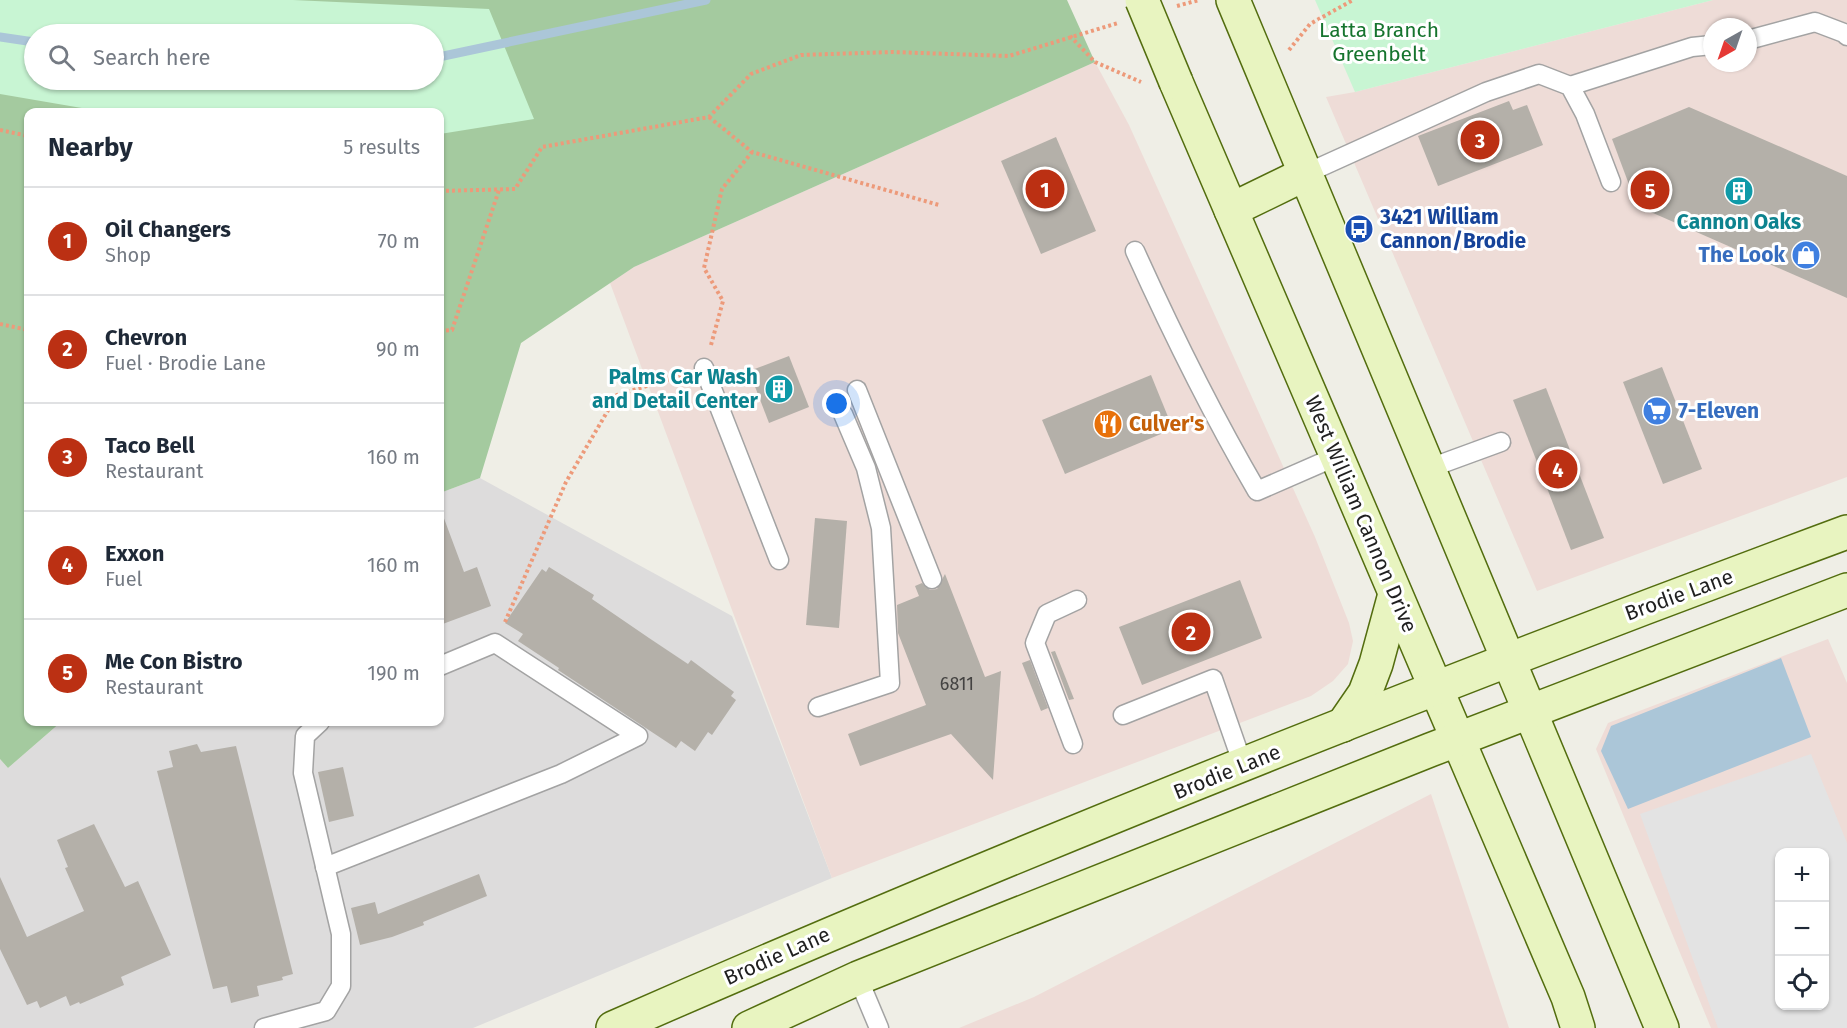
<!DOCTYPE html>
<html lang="en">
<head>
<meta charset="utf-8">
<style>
	:root { --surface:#fff; --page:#f6f6f7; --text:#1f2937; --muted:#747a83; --line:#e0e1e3; --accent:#bb3013 }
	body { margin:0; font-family:"Fira Sans",sans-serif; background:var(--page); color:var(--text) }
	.controls { position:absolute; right:18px; bottom:18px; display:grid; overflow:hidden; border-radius:12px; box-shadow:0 2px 4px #0004 }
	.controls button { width:54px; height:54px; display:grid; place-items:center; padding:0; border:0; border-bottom:2px solid var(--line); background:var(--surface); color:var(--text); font:30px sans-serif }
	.compass { position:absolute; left:1703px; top:18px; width:54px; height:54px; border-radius:50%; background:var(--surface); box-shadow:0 2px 4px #0004; rotate:220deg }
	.you { position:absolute; left:837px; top:404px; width:21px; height:21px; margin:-15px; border:4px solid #fff; border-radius:50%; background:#1a73e8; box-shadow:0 0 0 9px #1a73e833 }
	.badge { display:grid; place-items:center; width:39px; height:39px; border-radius:50%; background:var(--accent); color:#fff; font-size:20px; font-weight:700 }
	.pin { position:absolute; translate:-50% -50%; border:3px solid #fff; box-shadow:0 2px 6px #0006 }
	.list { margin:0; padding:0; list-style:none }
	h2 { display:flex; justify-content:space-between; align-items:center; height:78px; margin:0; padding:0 24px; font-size:26px }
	h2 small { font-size:20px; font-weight:400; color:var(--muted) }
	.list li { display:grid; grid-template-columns:39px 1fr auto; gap:18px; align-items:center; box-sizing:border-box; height:108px; padding:0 24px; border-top:2px solid var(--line) }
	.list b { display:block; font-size:22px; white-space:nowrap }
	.list p { margin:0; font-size:20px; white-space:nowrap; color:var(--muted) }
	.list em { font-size:20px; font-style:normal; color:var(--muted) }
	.icon { flex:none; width:33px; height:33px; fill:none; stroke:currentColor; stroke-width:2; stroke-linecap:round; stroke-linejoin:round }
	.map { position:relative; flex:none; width:1847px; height:1028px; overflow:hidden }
	.search { position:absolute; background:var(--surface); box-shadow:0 2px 4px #0004; left:24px; top:24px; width:420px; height:66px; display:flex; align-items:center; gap:15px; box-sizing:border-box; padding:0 21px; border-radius:33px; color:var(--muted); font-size:22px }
	.panel { position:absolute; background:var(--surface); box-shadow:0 2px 4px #0004; left:24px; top:108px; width:420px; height:618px; border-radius:12px }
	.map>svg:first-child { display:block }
	.residential { fill:#dddcdc }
	.commercial { fill:#eedcd7; fill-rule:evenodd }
	.forest { fill:#a4ca9f; fill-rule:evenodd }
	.park { fill:#c8f5d3; fill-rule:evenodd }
	.parking { fill:#e3e3e3; fill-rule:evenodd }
	.water { fill:#abc6d8 }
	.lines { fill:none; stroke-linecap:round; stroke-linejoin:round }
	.stream { stroke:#abc6d8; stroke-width:9 }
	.building { fill:#b4b0a9 }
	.lane-casing { stroke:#a3a3a3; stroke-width:21 }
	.secondary-casing { stroke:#536d0f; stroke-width:36 }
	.path { stroke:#ed9a7a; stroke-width:4; stroke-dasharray:3 3; stroke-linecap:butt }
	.lane { stroke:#fff; stroke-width:18 }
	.secondary { stroke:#e8f4c0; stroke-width:33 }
	.secondary-bridge-casing { stroke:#536d0f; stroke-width:36; stroke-linecap:butt }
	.secondary-bridge { stroke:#e8f4c0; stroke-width:33 }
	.labels { text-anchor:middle; stroke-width:6; stroke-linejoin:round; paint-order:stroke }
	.number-label { font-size:18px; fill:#444342 }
	.park-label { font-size:21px; fill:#16742e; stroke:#fff }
	.transit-label { font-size:21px; font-weight:bold; fill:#164399; stroke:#fff; text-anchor:start }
	.culture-label { font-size:21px; font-weight:bold; fill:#0d838f; stroke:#fff }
	.shop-label { font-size:21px; font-weight:bold; fill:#366cbe; stroke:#fff; text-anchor:end }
	.food-label { font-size:21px; font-weight:bold; fill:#c56008; stroke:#fff; text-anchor:start }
	.street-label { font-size:21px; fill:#1f1f1f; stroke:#fff }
</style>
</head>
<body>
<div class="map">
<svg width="1847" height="1028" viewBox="0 0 1847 1028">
	<rect width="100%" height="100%" fill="#efeee6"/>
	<polygon class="residential" points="480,478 732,616 832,878 473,1028 0,1028 0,759 8,768 61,722 440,722 440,493"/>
	<g class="commercial">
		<path d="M1713,0H1847V477L1537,591L1326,97L1355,92ZM1712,27H1748V63H1712Z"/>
		<polygon points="1095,62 1129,125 1315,537 1349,623 1353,641 1348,664 1333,681 1311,696 832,878 610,283 634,267"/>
		<path d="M1828,639L1847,683V1028H1711L1596,749L1608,723ZM1780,852H1824V1006H1780Z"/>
		<polygon points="1431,794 1509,1028 959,1028 1034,997"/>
	</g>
	<path class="forest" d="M0,0H1067L1095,62L634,267L521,343L480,478L440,493V112H28V722H61L8,768L0,759ZM34,34H434V80H34Z"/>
	<g class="park">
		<path d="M0,0H293L489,9L534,119L440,134V112H105L0,94ZM34,34H434V80H34Z"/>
		<polygon points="1315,0 1713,0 1355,92"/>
	</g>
	<path class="parking" d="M1811,754L1847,843V1028H1718L1640,814ZM1780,852H1824V1006H1780Z"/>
	<polygon class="water" points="1781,658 1811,737 1628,809 1601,751 1611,726"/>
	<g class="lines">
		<g class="stream">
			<polyline points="0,37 34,42"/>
			<polyline points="434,58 706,0"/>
			<polyline points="292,80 317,83 334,80"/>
		</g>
	</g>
	<g class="building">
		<polygon points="1509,101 1513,110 1527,105 1543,145 1438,186 1418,136"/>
		<polygon points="1689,107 1847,176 1847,298 1637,206 1612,139"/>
		<polygon points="1056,137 1096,231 1041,254 1001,161"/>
		<polygon points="789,356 809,407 769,423 749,371"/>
		<polygon points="1662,367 1702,469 1663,484 1623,382"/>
		<polygon points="1151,375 1173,429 1065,474 1042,420"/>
		<polygon points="1546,388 1604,538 1571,550 1513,400"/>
		<polygon points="440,513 442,513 464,572 477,567 491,606 440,625"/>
		<polygon points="815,518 847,521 839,628 806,625"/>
		<polygon points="549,567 594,595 592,599 649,638 688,664 691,660 734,692 731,696 736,700 712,735 708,732 695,751 681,741 676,748 558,670 559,668 518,641 523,634 505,623 542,569 546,572"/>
		<polygon points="945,574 985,677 1001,671 993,780 951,734 860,766 848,734 926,705 898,633 897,605 919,596 915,586 922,583 930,590 937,589"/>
		<polygon points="1240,580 1262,638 1142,685 1119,627"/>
		<polygon points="1055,651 1074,699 1069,700 1051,652"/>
		<polygon points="1030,660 1048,708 1041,711 1022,663"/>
		<polygon points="197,744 201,752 236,746 293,974 282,977 283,980 257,986 259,996 231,1003 227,986 213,989 157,771 173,767 169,751"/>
		<polygon points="343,767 354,816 329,822 318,772"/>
		<polygon points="94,824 125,887 138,881 171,955 121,977 124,985 80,1004 79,1002 70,1006 66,996 40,1008 37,1001 27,1005 0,949 0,877 27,937 84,911 65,868 68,867 57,840"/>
		<polygon points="479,874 487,896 423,922 424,925 392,937 360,945 351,908 375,902 378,914"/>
	</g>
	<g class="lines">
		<g class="lane-casing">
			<g id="lane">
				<polyline points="1748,40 1815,22 1844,33 1847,36"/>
				<polyline points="1570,86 1692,47 1712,45"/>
				<polyline points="1305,174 1486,92 1539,74 1570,86 1585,114 1611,182"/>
				<path d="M1135,251C1172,333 1212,414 1257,491L1335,457"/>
				<polyline points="704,368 779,560"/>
				<polyline points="857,390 932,579"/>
				<polyline points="1430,468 1501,442"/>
				<polyline points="818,707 890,683 881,528 866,468 843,414"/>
				<polyline points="1123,715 1213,679 1243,765"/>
				<polyline points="1073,744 1035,643 1047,614 1077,600"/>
				<polyline points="325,867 561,774 638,736 495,643 440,666"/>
				<polyline points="858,978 879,1028"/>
				<polyline points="264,1028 326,1011 341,986 341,934 303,773 305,736 320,722"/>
			</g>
		</g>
		<g class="secondary-casing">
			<g id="secondary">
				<polyline points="1233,0 1662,1028"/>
				<path d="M1176,82C1307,387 1438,691 1568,997L1578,1028"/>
				<polyline points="1231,210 1305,174"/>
				<polyline points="1343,725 1365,693 1376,664 1395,594"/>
				<path d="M613,1028C1019,850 1431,686 1847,532"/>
				<polyline points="749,1028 858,978 1430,750 1847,590"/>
			</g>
		</g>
		<g class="path">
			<polyline points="1177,6 1199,0"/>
			<polyline points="1070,36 1095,62 1141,82"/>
			<polyline points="1289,50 1310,24 1353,0"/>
			<polyline points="709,117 752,152 939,205"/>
			<polyline points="0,130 28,136"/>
			<polyline points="440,191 515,189 542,147 709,117 751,74 801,55 892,52 1009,56 1118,23"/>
			<polyline points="0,324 28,330"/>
			<polyline points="440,331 452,330 499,190"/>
			<polyline points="711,345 723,301 704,268 722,189 752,152"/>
			<polyline points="505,622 566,482 617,395 683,375"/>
		</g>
		<use href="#lane" class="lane"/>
		<use href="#secondary" class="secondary"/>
		<g class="secondary-bridge-casing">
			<polyline id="secondary-bridge" points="1142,0 1176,82"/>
		</g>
		<use href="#secondary-bridge" class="secondary-bridge"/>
	</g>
	<defs>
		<g id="building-disc" transform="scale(1.5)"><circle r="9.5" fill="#0f9aa8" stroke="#fff"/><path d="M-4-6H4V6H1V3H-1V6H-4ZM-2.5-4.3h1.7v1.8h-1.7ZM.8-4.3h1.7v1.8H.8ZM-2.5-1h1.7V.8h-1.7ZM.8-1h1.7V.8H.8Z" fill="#fff"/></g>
		<g id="bus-disc" transform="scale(1.5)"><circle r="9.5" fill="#1a4fb4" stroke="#fff"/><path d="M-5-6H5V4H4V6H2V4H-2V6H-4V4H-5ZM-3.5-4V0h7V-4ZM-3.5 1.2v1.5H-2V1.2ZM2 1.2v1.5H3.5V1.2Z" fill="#fff"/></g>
		<g id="shop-disc" transform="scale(1.5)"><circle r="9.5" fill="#3f7fe0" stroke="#fff"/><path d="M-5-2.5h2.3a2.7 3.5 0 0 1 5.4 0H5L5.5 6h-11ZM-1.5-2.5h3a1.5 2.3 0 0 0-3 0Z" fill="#fff"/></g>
		<g id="supermarket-disc" transform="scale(1.5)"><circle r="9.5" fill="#3f7fe0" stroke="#fff"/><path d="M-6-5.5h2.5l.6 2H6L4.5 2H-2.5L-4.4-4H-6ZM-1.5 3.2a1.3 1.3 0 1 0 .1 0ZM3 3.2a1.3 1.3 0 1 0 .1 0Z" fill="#fff"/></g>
		<g id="restaurant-disc" transform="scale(1.5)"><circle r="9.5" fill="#e8710a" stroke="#fff"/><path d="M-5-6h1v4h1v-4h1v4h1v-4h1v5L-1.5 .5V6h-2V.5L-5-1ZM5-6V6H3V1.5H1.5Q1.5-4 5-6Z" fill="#fff"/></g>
	</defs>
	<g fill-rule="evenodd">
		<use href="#building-disc" x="1739" y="191"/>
		<use href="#bus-disc" x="1359" y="229"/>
		<use href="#shop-disc" x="1806" y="255"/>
		<use href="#building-disc" x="779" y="389"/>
		<use href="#supermarket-disc" x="1657" y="411"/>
		<use href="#restaurant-disc" x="1108" y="424"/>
	</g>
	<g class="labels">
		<g class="number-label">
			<text x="957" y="690">6811</text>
		</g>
		<g class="park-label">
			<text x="1379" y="37">Latta Branch<tspan x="1379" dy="24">Greenbelt</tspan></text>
		</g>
		<g class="transit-label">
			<text x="1380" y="224">3421 William<tspan x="1380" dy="24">Cannon/Brodie</tspan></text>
		</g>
		<g class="culture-label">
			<text x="1739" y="229">Cannon Oaks</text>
			<text x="758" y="384" text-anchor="end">Palms Car Wash<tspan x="758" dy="24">and Detail Center</tspan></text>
		</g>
		<g class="shop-label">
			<text x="1785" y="262">The Look</text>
			<text x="1678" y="418" text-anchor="start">7-Eleven</text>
		</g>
		<g class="food-label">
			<text x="1129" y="431">Culver's</text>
		</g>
		<g class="street-label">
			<text transform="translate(1361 514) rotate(67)" y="7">West William Cannon Drive</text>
			<text transform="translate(1679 595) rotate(-20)" y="7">Brodie Lane</text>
			<text transform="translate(1227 772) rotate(-22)" y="7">Brodie Lane</text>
			<text transform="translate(777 956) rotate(-24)" y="7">Brodie Lane</text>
		</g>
	</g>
</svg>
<div class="controls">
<button>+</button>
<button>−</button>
<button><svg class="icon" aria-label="locate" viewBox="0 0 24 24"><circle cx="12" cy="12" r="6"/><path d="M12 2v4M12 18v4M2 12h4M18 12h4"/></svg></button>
</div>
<svg class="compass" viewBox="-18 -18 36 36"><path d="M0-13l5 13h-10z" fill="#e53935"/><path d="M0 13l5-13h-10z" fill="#747a83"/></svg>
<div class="you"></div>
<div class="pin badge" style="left:1045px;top:189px">1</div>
<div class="pin badge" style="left:1191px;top:632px">2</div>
<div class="pin badge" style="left:1480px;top:140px">3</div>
<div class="pin badge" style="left:1558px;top:469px">4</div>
<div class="pin badge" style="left:1650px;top:190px">5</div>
<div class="search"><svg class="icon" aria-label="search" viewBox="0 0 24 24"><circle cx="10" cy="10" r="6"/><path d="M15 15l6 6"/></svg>Search here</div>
<section class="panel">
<h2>Nearby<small>5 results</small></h2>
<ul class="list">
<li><span class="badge">1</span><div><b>Oil Changers</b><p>Shop</p></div><em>70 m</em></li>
<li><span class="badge">2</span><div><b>Chevron</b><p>Fuel · Brodie Lane</p></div><em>90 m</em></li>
<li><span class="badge">3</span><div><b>Taco Bell</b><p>Restaurant</p></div><em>160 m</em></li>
<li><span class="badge">4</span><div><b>Exxon</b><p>Fuel</p></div><em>160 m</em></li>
<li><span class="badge">5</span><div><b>Me Con Bistro</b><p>Restaurant</p></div><em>190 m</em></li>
</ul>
</section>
</div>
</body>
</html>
